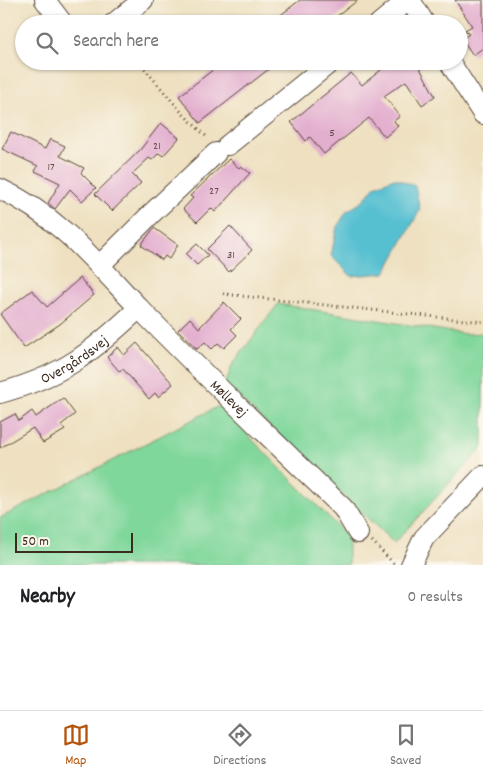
<!DOCTYPE html>
<html lang="en">
<head>
<meta charset="utf-8">
<style>
	:root { --surface:#fff; --page:#f2f2f2; --text:#202124; --muted:#757577; --line:#e0e0e0; --accent:#b45309 }
	body { margin:0; font-family:Dekko,sans-serif; background:var(--page); color:var(--text) }
	.scale { position:absolute; left:15px; bottom:12px; width:118px; box-sizing:border-box; padding-left:5px; border:2px solid #3b2a1e; border-top:0; font-size:14px; line-height:18px; white-space:nowrap; color:#3b2a1e; -webkit-text-stroke:4px #fbf7ec; paint-order:stroke }
	.list { margin:0; padding:0; list-style:none }
	h2 { display:flex; justify-content:space-between; align-items:center; height:65px; margin:0; padding:0 20px; font-size:21px }
	h2 small { font-size:16px; font-weight:400; color:var(--muted) }
	.icon { flex:none; width:28px; height:28px; fill:none; stroke:currentColor; stroke-width:2; stroke-linecap:round; stroke-linejoin:round }
	.map { position:relative; flex:none; width:483px; height:565px; overflow:hidden }
	.search { position:absolute; background:var(--surface); box-shadow:0 1px 4px #0004; left:15px; right:15px; top:15px; height:55px; display:flex; align-items:center; gap:12px; box-sizing:border-box; padding:0 18px; border-radius:28px; color:var(--muted); font-size:19px }
	.sheet { height:145px; background:var(--surface) }
	nav { display:flex; justify-content:space-around; align-items:center; box-sizing:border-box; height:70px; border-top:1px solid var(--line); background:var(--surface); font-size:14px; color:var(--muted) }
	nav a { display:grid; justify-items:center; gap:2px }
	nav .on { color:var(--accent) }
	.map>svg:first-child { display:block }
	.green { fill:#80d79b; stroke:#5e805c }
	.water { fill:#56c0d1; stroke:#487578 }
	.building { fill:#e3afcf }
	.lines { fill:none; stroke-linecap:round; stroke-linejoin:round }
	.minor-casing { stroke:#564536; stroke-width:22 }
	.path { stroke:#564536; stroke-width:3; stroke-dasharray:1 4; stroke-linecap:butt }
	.minor { stroke:#fff; stroke-width:20 }
	.labels { text-anchor:middle; stroke-width:4.5; stroke-linejoin:round; paint-order:stroke }
	.number-label { font-size:12px; fill:#654b4a }
	.street-label { font-size:15px; fill:#3b2a1e; stroke:#fbf7ec }
</style>
</head>
<body>
<div class="map">
<svg width="483" height="565" viewBox="0 0 483 565">
	<rect width="100%" height="100%" fill="#fbf7ec"/>
	<filter id="ink" filterUnits="userSpaceOnUse"><feTurbulence type="fractalNoise" baseFrequency=".02" numOctaves="2"/><feDisplacementMap in="SourceGraphic" scale="10" xChannelSelector="R" yChannelSelector="G"/><feConvolveMatrix kernelMatrix="1 2 1 2 8 2 1 2 1" color-interpolation-filters="sRGB"/></filter>
	<filter id="wash" filterUnits="userSpaceOnUse"><feTurbulence type="fractalNoise" baseFrequency=".0096" numOctaves="4" result="noise"/><feDisplacementMap in="SourceGraphic" scale="20" xChannelSelector="R" yChannelSelector="G"/><feGaussianBlur stdDeviation="1.12" result="paint"/><feColorMatrix in="noise" values="0 0 0 0 0 0 0 0 0 0 0 0 0 0 0 0 0 1.4 0 .05"/><feComposite in="paint" operator="in"/></filter>
	<g filter="url(#wash)">
		<rect width="100%" height="100%" fill="#eee0c0"/>
		<g class="green">
			<polygon points="278,304 465,334 483,333 483,447 394,543 225,385 232,365"/>
			<polygon points="219,406 348,537 348,565 0,565 0,518"/>
		</g>
		<polygon class="water" points="394,178 415,186 420,210 385,273 351,276 331,256 337,227 347,211 362,202 375,186"/>
		<g id="blocks">
			<g class="building">
				<polygon points="300,0 358,0 327,24 269,24"/>
				<polygon points="455,0 483,0 483,48 473,55 462,39 469,34 465,30 472,26"/>
				<polygon points="219,61 279,61 200,123 179,96 214,69 212,66"/>
				<polygon points="376,61 416,61 435,96 422,105 406,81 384,96 400,116 394,121 398,126 385,137 369,118 324,154 310,137 306,141 291,122 351,73 362,85 381,70"/>
				<polygon points="161,123 179,138 163,156 159,153 152,160 149,158 132,174 141,183 112,211 95,194 140,150"/>
				<polygon points="11,132 45,149 50,139 65,146 60,156 84,168 81,173 96,188 82,201 70,189 55,209 48,203 60,183 35,171 38,166 2,149"/>
				<polygon points="229,159 239,168 241,166 250,173 215,212 211,208 197,222 183,209 193,198 190,196"/>
				<polygon points="230,226 252,250 229,272 207,249"/>
				<polygon points="154,228 178,245 169,259 165,256 162,260 141,245"/>
				<polygon points="197,244 208,255 197,265 186,254"/>
				<polygon points="80,278 94,295 60,324 24,348 0,314 32,290 47,307"/>
				<polygon points="224,302 241,319 231,329 237,335 224,348 218,343 212,349 205,342 197,349 178,330 190,318 199,328"/>
				<polygon points="137,343 173,384 158,397 155,393 149,399 123,369 119,371 107,357 118,347 124,355"/>
				<polygon points="63,398 75,414 61,425 65,430 43,443 33,428 0,448 0,422 15,414 19,421 32,411 36,417"/>
			</g>
		</g>
	</g>
	<g filter="url(#ink)">
		<use href="#blocks" fill-opacity="0" stroke="#564536" stroke-width="1"/>
		<g class="lines">
			<g class="minor-casing">
				<g id="minor">
					<polyline points="45,0 63,24"/>
					<polyline points="410,0 425,24"/>
					<polyline points="113,24 143,0"/>
					<polyline points="379,24 408,0"/>
					<polyline points="449,61 483,114"/>
					<polyline points="228,145 332,61"/>
					<path id="s1" d="M0,189C59,216 96,263 140,309C206,377 275,442 343,508L358,533"/>
					<polyline points="100,265 151,214 216,153"/>
					<path id="s2" d="M0,393C65,375 91,353 139,308"/>
					<polyline points="411,565 424,538 483,476"/>
				</g>
			</g>
			<g class="path">
				<polyline points="138,61 183,114 208,138"/>
				<polyline points="223,294 483,322"/>
				<polyline points="372,541 395,565"/>
			</g>
			<use href="#minor" class="minor"/>
		</g>
	</g>
	<g class="labels">
		<g class="number-label">
			<text x="332" y="136">5</text>
			<text x="157" y="149">21</text>
			<text x="51" y="170">17</text>
			<text x="214" y="194">27</text>
			<text x="231" y="258">31</text>
		</g>
		<g class="street-label">
			<text dy="5" stroke="none"><textPath href="#s2" startOffset="82">Overgårdsvej</textPath></text>
			<text dy="5" stroke="none"><textPath href="#s1" startOffset="312">Møllevej</textPath></text>
		</g>
	</g>
</svg>
<div class="scale">50 m</div>
<div class="search"><svg class="icon" aria-label="search" viewBox="0 0 24 24"><circle cx="10" cy="10" r="6"/><path d="M15 15l6 6"/></svg>Search here</div>
</div>
<section class="sheet">
<h2>Nearby<small>0 results</small></h2>
<ul class="list">
</ul>
</section>
<nav>
<a class="on"><svg class="icon" aria-label="map" viewBox="0 0 24 24"><path d="M3 6l6-2 6 2 6-2v14l-6 2-6-2-6 2zM9 4v14M15 6v14"/></svg>Map</a>
<a><svg class="icon" aria-label="directions" viewBox="0 0 24 24"><path d="M12 3l9 9-9 9-9-9zM9 14v-3h6M13 9l2 2-2 2"/></svg>Directions</a>
<a><svg class="icon" aria-label="saved" viewBox="0 0 24 24"><path d="M7 4h10v16l-5-4-5 4z"/></svg>Saved</a>
</nav>
</body>
</html>
